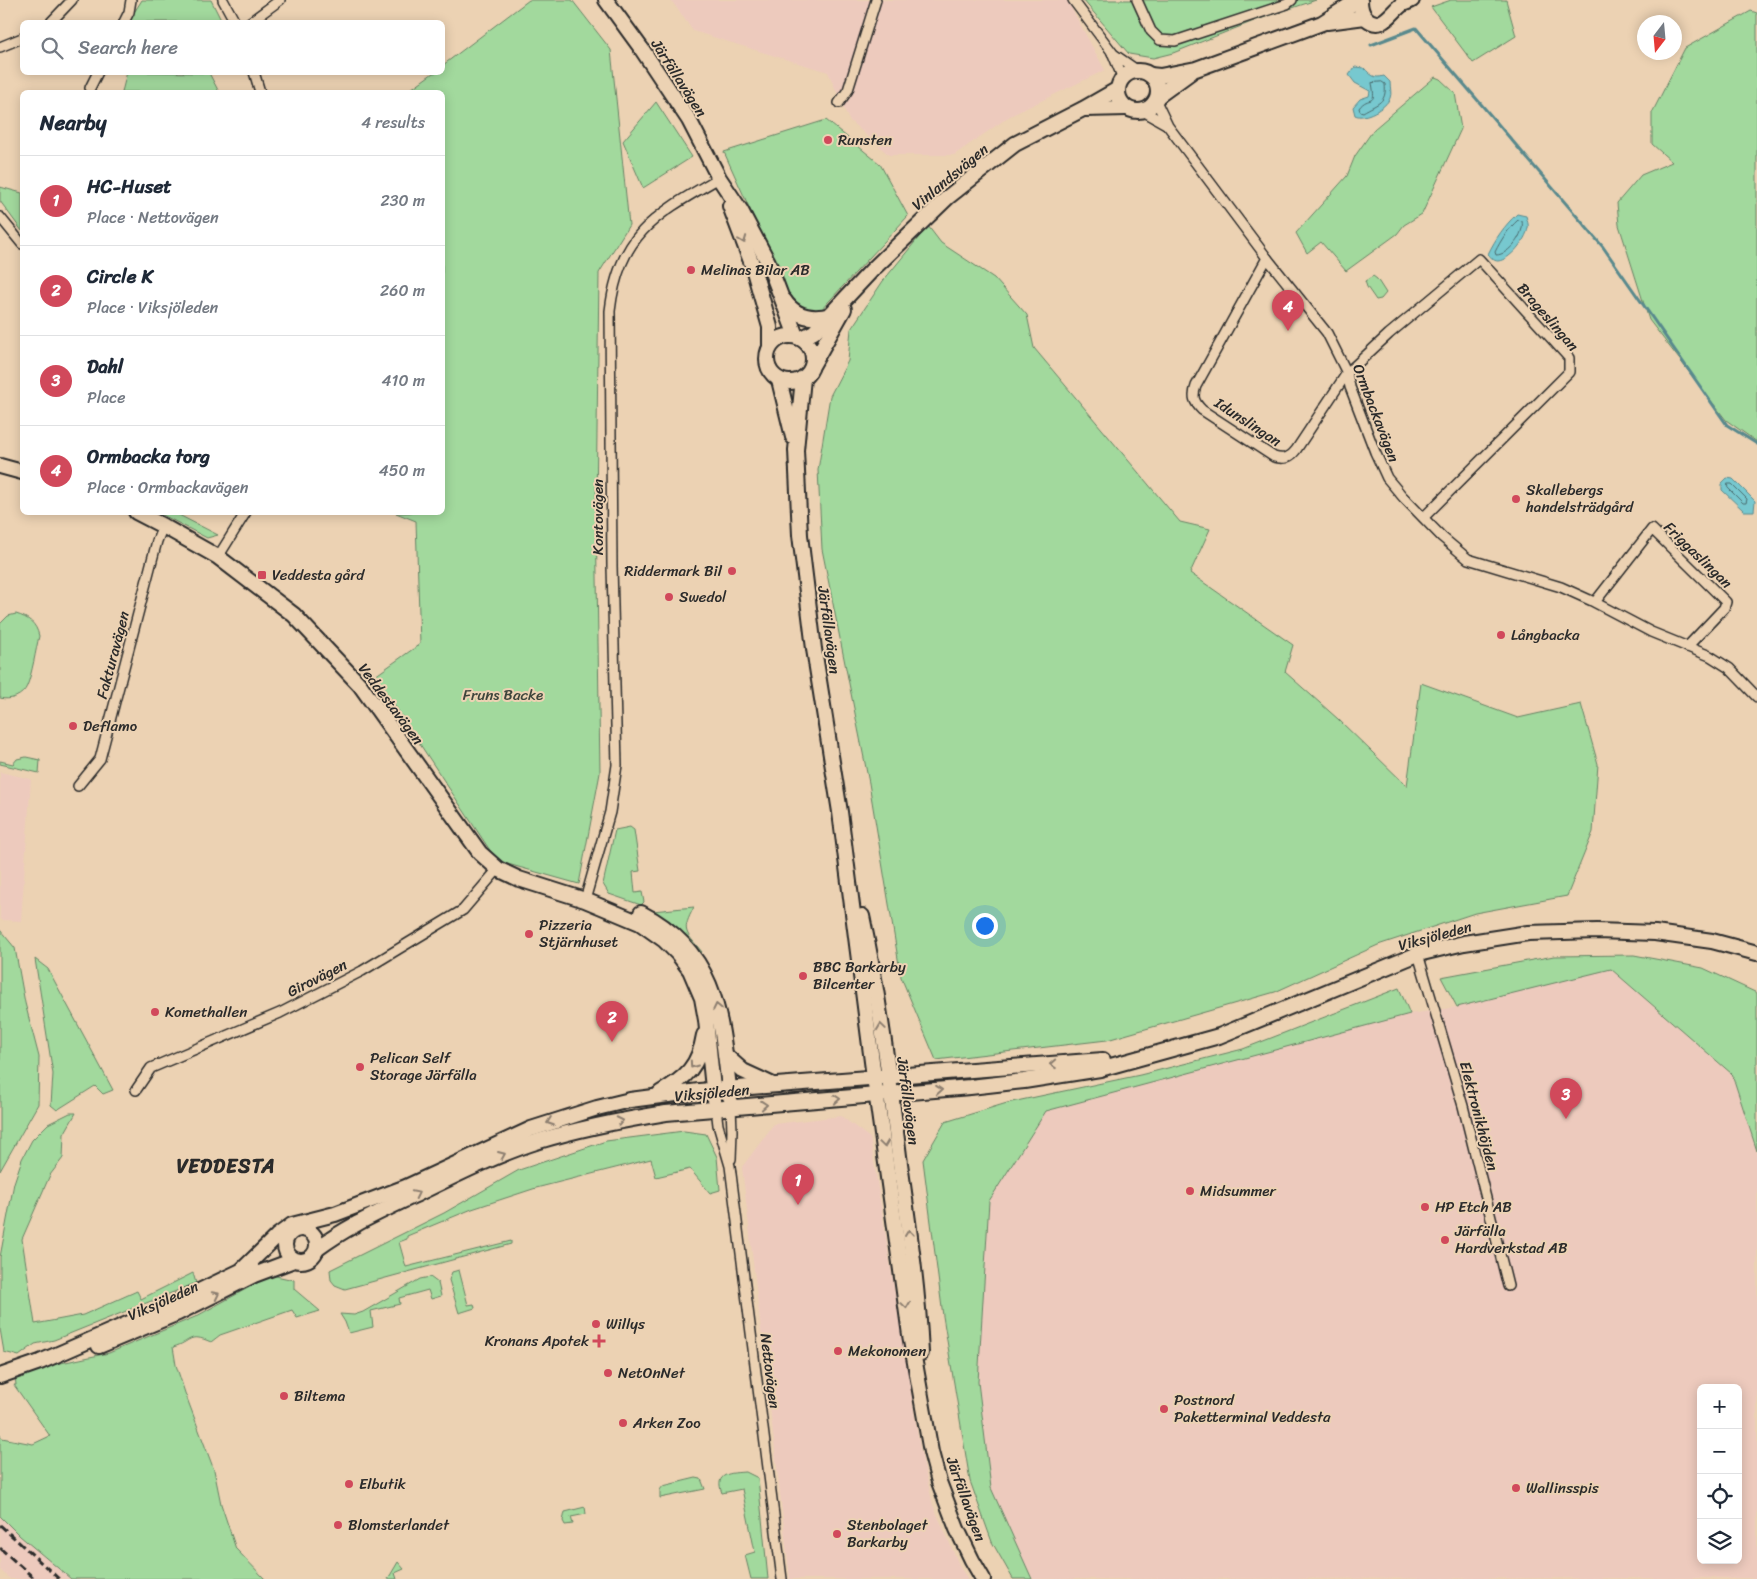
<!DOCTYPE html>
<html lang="en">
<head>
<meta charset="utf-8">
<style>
	:root { --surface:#fff; --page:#f2f2f3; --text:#1f2937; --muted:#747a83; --line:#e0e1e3; --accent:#d1495b }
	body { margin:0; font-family:Sriracha,sans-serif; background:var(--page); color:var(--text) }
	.controls { position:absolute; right:15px; bottom:15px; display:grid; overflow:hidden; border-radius:8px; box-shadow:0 2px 12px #0003 }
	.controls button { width:45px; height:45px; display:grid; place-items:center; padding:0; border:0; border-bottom:1px solid var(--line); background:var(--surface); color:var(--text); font:25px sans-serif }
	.compass { position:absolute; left:1637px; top:15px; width:45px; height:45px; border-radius:50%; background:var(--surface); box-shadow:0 2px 12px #0003; rotate:196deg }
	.you { position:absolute; left:984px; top:925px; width:18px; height:18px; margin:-12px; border:4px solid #fff; border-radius:50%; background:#1a73e8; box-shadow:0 0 0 8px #1a73e833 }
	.badge { display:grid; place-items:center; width:32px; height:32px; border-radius:50%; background:var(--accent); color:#fff; font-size:16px; font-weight:700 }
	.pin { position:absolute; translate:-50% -41px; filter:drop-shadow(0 1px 2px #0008) }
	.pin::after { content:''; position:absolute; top:26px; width:18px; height:15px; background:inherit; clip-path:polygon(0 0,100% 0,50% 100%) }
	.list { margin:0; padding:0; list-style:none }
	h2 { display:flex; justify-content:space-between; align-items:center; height:65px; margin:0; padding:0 20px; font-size:21px }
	h2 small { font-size:16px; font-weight:400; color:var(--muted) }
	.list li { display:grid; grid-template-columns:32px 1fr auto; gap:15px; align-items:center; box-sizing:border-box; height:90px; padding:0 20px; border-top:1px solid var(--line) }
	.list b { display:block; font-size:19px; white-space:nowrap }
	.list p { margin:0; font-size:16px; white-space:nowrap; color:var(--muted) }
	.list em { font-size:16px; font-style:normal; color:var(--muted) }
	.icon { flex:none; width:28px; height:28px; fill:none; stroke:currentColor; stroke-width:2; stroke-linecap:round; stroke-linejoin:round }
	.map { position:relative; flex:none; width:1757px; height:1579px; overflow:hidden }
	.search { position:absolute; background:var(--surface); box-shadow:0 2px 12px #0003; left:20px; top:20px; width:425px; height:55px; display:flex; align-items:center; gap:12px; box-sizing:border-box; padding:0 18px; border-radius:8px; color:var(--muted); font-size:19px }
	.panel { position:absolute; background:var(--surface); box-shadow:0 2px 12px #0003; left:20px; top:90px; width:425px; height:425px; border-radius:8px }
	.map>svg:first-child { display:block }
	.built { fill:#edcabd; fill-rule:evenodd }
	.green { fill:#a2d99d; stroke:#668264 }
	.water { fill:#77c8cf; stroke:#59898d }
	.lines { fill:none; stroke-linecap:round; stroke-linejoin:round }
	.shore { stroke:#496a6d; stroke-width:1 }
	.stream { stroke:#59898d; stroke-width:3 }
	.street-casing { stroke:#2b2b2b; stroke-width:12 }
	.secondary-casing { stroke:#2b2b2b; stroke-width:18 }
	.street { stroke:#ecd2b3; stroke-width:9 }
	.secondary { stroke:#ecd2b3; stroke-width:14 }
	.rail { stroke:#2b2b2b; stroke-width:3; stroke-dasharray:8 4; stroke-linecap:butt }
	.oneway { stroke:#8c7e6f }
	.poi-dot { fill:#d1495b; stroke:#ecd2b3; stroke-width:2 }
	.labels { text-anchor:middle; stroke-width:4; stroke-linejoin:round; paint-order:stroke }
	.street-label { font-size:15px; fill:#2b2b2b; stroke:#ecd2b3 }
	.poi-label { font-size:15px; fill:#2b2b2b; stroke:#ecd2b3; text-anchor:start }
	.park-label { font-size:15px; fill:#3d453c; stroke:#ecd2b3 }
	.district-label { font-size:20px; font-weight:bold; letter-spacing:1px; fill:#2b2b2b; stroke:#ecd2b3 }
</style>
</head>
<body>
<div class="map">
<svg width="1757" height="1579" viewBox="0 0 1757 1579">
	<rect width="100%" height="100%" fill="#ecd2b3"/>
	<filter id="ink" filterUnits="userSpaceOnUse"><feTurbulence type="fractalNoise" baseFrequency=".02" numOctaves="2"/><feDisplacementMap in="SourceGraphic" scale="10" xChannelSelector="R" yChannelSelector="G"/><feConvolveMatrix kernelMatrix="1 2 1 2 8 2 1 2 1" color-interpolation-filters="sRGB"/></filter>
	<g filter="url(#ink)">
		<g class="built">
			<polygon points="671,0 1067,0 1105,70 1010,116 954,155 889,155 849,120 828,72 693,31"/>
			<polygon points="0,772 31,779 21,921 2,920 0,917"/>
			<path d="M1611,969L1732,1074L1757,1151V1578L1032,1579L991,1488L978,1382L989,1201L1046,1111L1410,1014L1457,1007ZM1701,1388H1738V1560H1701Z"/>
			<polygon points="841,1116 870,1138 920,1448 933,1505 961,1569 968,1579 790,1579 742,1167 774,1124"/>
			<polygon points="0,1516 20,1536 71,1579 10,1579 0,1570"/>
		</g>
		<g class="green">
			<polygon points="142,0 211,0 222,22 128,22"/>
			<polygon points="529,0 572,0 611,50 629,225 599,273 596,510 600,773 579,884 497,861 375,676 420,644 416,521 396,513 442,512 442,92 410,92 411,89 433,73 442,72 443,65"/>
			<polygon points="1083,0 1316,0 1254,21 1173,53 1153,58 1129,54"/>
			<polygon points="1451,0 1506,0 1516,36 1473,63 1431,7"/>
			<polygon points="1751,11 1757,13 1757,442 1726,420 1649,320 1619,225 1617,203 1641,175 1672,162 1652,144 1652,113 1685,48"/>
			<polygon points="127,72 209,73 219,92 122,92"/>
			<polygon points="1435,77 1440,79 1455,93 1461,129 1422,214 1404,225 1397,234 1346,271 1321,242 1307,253 1296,233 1347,176 1355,156 1374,129"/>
			<polygon points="656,102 692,157 643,188 623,141"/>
			<polygon points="826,120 880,164 908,216 819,312 807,311 792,302 724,152"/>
			<polygon points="0,187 22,193 22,231 0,201"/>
			<polygon points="928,226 941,243 994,278 1027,315 1034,348 1180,522 1210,529 1190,573 1293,645 1285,672 1338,719 1407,786 1421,683 1518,718 1581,704 1598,764 1593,832 1567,896 1475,913 1378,945 1275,992 1107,1040 936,1060 901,977 869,783 822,549 818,470 830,396 848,361 851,329 883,281"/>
			<polygon points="1373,276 1377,279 1386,293 1381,299 1376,300 1367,287 1365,281"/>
			<polygon points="159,513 175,513 218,535 207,538"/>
			<path d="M16,614C29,618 36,623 39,636C36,649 32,674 27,686C23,696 10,701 0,698V624L8,616Z"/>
			<polygon points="26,757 40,760 39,773 0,764 0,761 13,764 17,759"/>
			<polygon points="630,827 634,830 640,871 633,872 635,893 642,892 644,902 641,905 609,894 603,884 615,830"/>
			<path d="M694,907C681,932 685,931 702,952L701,953L683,933L652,911Z"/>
			<polygon points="0,930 15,948 25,1003 39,1057 38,1104 0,1171"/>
			<polygon points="1634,955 1703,968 1757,993 1757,1151 1732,1074 1611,969 1457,1007 1441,977 1554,956"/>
			<polygon points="35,959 48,969 113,1090 103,1094 95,1086 57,1110 51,1105 53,1074"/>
			<polygon points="1399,988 1410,1014 1046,1111 989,1201 978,1382 991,1488 1032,1579 1013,1579 992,1542 970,1481 943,1316 923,1160 945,1122 1007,1103 1140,1075 1243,1049"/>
			<polygon points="70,1113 76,1113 64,1134 63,1158 50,1175 22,1239 35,1324 83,1315 137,1291 141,1299 193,1273 196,1283 54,1340 35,1344 19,1356 4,1352 0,1329 0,1257 14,1183 22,1159 32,1140 48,1124"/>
			<polygon points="684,1131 706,1134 717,1157 720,1190 710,1193 690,1169 656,1177 651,1159 536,1188 472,1209 407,1236 407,1239 399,1242 406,1267 511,1241 511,1244 345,1289 335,1285 331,1280 330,1270 444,1213 519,1170 606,1141"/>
			<polygon points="459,1270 468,1305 474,1304 475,1308 459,1313 449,1280 452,1272"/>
			<path d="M276,1276L294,1280V1289L320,1311L297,1318L292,1310L220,1335L211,1342C188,1332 192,1342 173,1347L176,1365L185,1393L214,1470L221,1504L236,1549L265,1579H71L20,1536L0,1516V1435L2,1438L33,1444L50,1436L14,1385H16L15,1375L56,1364L109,1353L195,1317L268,1277Z"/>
			<polygon points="430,1277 438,1283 441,1296 431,1299 428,1290 399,1298 400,1304 371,1311 373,1327 349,1333 345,1322 340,1314 354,1315 363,1312 420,1279"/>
			<path d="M746,1472L758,1478L768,1579H751L745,1555L755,1552L742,1489L722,1493C714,1473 730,1473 746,1472Z"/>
			<polygon points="696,1478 701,1479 705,1489 660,1498 660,1490 663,1486"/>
			<polygon points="585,1507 586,1514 571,1517 573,1524 565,1525 563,1521 565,1512"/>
			<polygon points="398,1562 404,1569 395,1573 397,1579 388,1579"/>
		</g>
		<g class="water">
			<path d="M1355,67L1364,68C1371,75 1374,79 1384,76L1390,82C1390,87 1392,94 1390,98C1386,108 1364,120 1355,115L1353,107L1360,99L1369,96L1370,91L1355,83L1349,75Z"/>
			<path d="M1517,214L1526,216C1527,220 1529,225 1528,228C1526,240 1510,260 1498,261C1493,261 1491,257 1488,254C1496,238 1504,226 1517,214Z"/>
			<polygon points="1727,478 1733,479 1755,501 1754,511 1744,511 1722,490 1722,483"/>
		</g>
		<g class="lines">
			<g class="shore">
				<path d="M1382,82L1385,84C1387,103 1378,103 1363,112L1360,111L1359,108C1369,94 1377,109 1372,83Z"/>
				<path d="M1518,220L1522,221C1525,234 1509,255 1496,255L1495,252C1501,240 1508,229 1518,220Z"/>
				<polygon points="1728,484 1732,484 1747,499 1746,503 1743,503 1728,488"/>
			</g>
			<polyline class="stream" points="1371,45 1416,28 1603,247 1727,425 1757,444"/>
			<g class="street-casing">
				<g id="street">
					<polyline points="223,0 235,22"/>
					<polyline points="1073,0 1112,52 1123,79"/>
					<polyline points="1137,0 1151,31 1160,40 1175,41 1287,4 1292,0"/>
					<polyline points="51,22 72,0"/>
					<polyline points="124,22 129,12 131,0"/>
					<polyline points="250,22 280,0"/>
					<polyline points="0,47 22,38"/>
					<polyline points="1112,53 1138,71"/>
					<polyline points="254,72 260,92"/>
					<polyline points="90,88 98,72"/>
					<polyline points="1156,101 1168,126 1267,258 1327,333 1347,373 1350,387 1375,452 1387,478 1403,497 1442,537 1468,559 1561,587 1592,601 1651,632 1710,656 1729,668 1757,697"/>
					<polyline points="839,103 848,90 876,0"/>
					<polyline points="1143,111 1166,124"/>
					<polyline points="0,217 22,244"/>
					<path d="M1267,258L1196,386C1192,397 1194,402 1202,410L1274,457C1284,460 1290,458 1296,450L1347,373L1389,334L1479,259L1569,358V372L1424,517"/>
					<polyline points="218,557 246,512"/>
					<polyline points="1595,602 1652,529 1726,602 1724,608 1687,647"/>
					<polyline points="78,786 100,759 157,541 163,526"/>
					<path d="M585,900L610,812L617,765L612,566L610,311C619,233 657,214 719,178"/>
					<polyline points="1418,954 1463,1106 1508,1286"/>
					<polyline points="136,1090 151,1068 280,1013 362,971 463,910 498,869"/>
					<polyline points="716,1108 718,1125 730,1166 782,1579"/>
					<polyline points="731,1159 732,1131 731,1107"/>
				</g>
			</g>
			<g class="secondary-casing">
				<g id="secondary">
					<polyline points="606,0 641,48 689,120 719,178 741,211 768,262 796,336"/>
					<path d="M1360,0C1360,7 1361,13 1366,18C1381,32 1391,13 1401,5C1404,3 1409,2 1412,0"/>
					<polyline points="1327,22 1365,17"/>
					<circle cx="1138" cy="91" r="20"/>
					<polyline points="1150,75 1160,76 1196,69 1322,23 1358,0"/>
					<polyline points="1158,96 1191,72"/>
					<polyline points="1084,109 1127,108"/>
					<polyline points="730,206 752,264 770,327 770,346"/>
					<path d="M784,300C795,317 812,320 831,315"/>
					<circle cx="790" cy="359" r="23"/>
					<polyline points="802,338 814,332 872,270 948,197 1015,144 1083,109 1118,89"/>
					<polyline points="813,364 844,309"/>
					<polyline points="803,378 796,450 800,535 814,649 840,812 874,1077 910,1335 931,1452 939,1482 957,1529 972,1560 983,1579"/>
					<polyline points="779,380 793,437"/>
					<polyline points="0,466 22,472"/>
					<polyline points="136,512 163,526 218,557 294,615 360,685 480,853 498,869 519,879 585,900 640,923 664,940 678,954 690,970 702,998 706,1020 714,1098"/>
					<path d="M641,913C719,953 721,1019 730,1097"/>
					<path d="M862,916C879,995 889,1076 899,1156C908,1221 918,1287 921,1353"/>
					<polyline points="725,1055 743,1071 771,1084"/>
					<path d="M660,1093C686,1078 699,1066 704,1035"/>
					<circle cx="301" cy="1245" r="16"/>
					<path d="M317,1249C346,1227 380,1212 413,1196C454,1176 495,1155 539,1141C581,1128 623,1120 666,1113L970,1087L1024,1081L1100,1069L1219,1036L1418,954L1464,943L1528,933L1597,931L1655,933L1712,941L1757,953"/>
					<polyline points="243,1269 277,1236 292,1225 335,1214 406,1187 531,1129 597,1108 630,1100 699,1091 1103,1060"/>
					<polyline points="99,1346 178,1313 254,1275 294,1260"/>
					<polyline points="0,1376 40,1362 164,1308 251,1266"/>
				</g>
			</g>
			<use href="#street" class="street"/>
			<use href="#secondary" class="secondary"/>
			<g class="rail">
				<polyline points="0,1525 59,1579"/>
				<polyline points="0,1548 35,1579"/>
			</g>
		</g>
		<defs><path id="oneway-chevron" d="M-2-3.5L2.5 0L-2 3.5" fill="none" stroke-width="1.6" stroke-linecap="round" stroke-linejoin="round" transform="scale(1.25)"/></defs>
		<g class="oneway">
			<use href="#oneway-chevron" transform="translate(743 240) rotate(69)"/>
			<use href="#oneway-chevron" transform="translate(717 1007) rotate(-102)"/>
			<use href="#oneway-chevron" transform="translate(881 1027) rotate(-98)"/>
			<use href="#oneway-chevron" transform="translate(1053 1064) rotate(176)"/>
			<use href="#oneway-chevron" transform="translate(693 1065) rotate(125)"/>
			<use href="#oneway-chevron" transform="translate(939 1090) rotate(-5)"/>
			<use href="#oneway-chevron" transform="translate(837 1099) rotate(-5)"/>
			<use href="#oneway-chevron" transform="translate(764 1105) rotate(-5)"/>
			<use href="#oneway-chevron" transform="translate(620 1121) rotate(-12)"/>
			<use href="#oneway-chevron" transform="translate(550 1122) rotate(160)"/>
			<use href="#oneway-chevron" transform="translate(884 1144) rotate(82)"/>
			<use href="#oneway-chevron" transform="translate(502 1155) rotate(-23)"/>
			<use href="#oneway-chevron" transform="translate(416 1194) rotate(-26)"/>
			<use href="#oneway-chevron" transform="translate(909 1233) rotate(-97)"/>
			<use href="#oneway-chevron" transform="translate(216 1295) rotate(-27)"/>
			<use href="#oneway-chevron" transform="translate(906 1305) rotate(82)"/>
		</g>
	</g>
	<g class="poi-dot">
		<circle cx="828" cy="140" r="5"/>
		<circle cx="691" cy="270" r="5"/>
		<circle cx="1516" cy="499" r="5"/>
		<circle cx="732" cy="571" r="5"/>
		<rect x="257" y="570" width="10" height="10" rx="2.5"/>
		<circle cx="669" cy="597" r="5"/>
		<circle cx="1501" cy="635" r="5"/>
		<circle cx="73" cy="726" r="5"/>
		<circle cx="529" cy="934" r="5"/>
		<circle cx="803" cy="976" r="5"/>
		<circle cx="155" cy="1012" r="5"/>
		<circle cx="360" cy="1067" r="5"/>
		<circle cx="1190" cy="1191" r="5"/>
		<circle cx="1425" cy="1207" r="5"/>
		<circle cx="1445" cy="1240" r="5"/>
		<circle cx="596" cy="1324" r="5"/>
		<path d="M596.5 1333.5h5v5h5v5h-5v5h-5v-5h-5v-5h5z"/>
		<circle cx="838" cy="1351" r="5"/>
		<circle cx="608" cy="1373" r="5"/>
		<circle cx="284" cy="1396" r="5"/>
		<circle cx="1164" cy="1409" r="5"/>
		<circle cx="623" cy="1423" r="5"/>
		<circle cx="349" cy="1484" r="5"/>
		<circle cx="1516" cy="1488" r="5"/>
		<circle cx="338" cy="1525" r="5"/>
		<circle cx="837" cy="1534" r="5"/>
	</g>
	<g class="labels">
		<g class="street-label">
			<text transform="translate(679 78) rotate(57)" y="5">Järfällavägen</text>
			<text transform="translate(950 177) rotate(-40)" y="5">Vinlandsvägen</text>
			<text transform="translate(1548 317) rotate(49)" y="5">Brageslingan</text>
			<text transform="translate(1376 413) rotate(69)" y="5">Ormbackavägen</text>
			<text transform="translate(1248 422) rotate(33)" y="5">Idunslingan</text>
			<text transform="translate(598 517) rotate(-90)" y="5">Kontovägen</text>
			<text transform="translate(1698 555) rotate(44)" y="5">Friggaslingan</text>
			<text transform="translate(829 630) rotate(82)" y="5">Järfällavägen</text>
			<text transform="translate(113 655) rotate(-75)" y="5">Fakturavägen</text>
			<text transform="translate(391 704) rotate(53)" y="5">Veddestavägen</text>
			<text transform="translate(1435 936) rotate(-15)" y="5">Viksjöleden</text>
			<text transform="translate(317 978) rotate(-27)" y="5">Girovägen</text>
			<text transform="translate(712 1093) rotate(-5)" y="5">Viksjöleden</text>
			<text transform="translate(908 1101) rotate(82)" y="5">Järfällavägen</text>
			<text transform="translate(1479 1116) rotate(75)" y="5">Elektronikhöjden</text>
			<text transform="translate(163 1301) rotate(-24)" y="5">Viksjöleden</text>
			<text transform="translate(770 1371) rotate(83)" y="5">Nettovägen</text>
			<text transform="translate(966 1499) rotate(70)" y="5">Järfällavägen</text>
		</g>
		<g class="poi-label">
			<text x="838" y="145">Runsten</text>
			<text x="701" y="275">Melinas Bilar AB</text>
			<text x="1526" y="495">Skallebergs<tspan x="1526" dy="17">handelsträdgård</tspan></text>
			<text x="722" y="576" text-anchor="end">Riddermark Bil</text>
			<text x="272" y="580">Veddesta gård</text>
			<text x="679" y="602">Swedol</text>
			<text x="1511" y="640">Långbacka</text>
			<text x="83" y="731">Deflamo</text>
			<text x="539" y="930">Pizzeria<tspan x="539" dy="17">Stjärnhuset</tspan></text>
			<text x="813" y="972">BBC Barkarby<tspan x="813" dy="17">Bilcenter</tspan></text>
			<text x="165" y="1017">Komethallen</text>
			<text x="370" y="1063">Pelican Self<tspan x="370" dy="17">Storage Järfälla</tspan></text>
			<text x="1200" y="1196">Midsummer</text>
			<text x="1435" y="1212">HP Etch AB</text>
			<text x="1455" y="1236">Järfälla<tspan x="1455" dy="17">Hardverkstad AB</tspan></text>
			<text x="606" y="1329">Willys</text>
			<text x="589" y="1346" text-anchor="end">Kronans Apotek</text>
			<text x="848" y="1356">Mekonomen</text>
			<text x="618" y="1378">NetOnNet</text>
			<text x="294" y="1401">Biltema</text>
			<text x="1174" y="1405">Postnord<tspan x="1174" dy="17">Paketterminal Veddesta</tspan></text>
			<text x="633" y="1428">Arken Zoo</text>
			<text x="359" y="1489">Elbutik</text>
			<text x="1526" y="1493">Wallinsspis</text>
			<text x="348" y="1530">Blomsterlandet</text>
			<text x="847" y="1530">Stenbolaget<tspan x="847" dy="17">Barkarby</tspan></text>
		</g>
		<g class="park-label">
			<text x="503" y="700">Fruns Backe</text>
		</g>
		<g class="district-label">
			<text x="226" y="1173">VEDDESTA</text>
		</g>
	</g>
</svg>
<div class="controls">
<button>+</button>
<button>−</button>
<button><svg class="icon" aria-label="locate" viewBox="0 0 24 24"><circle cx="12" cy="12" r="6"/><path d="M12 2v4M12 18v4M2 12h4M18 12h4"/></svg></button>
<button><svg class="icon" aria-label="layers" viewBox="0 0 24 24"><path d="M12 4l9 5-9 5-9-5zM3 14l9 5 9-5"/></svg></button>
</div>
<svg class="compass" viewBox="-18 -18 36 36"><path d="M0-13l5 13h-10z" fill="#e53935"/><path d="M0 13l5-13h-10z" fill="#747a83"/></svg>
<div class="you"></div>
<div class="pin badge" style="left:798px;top:1205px">1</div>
<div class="pin badge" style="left:612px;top:1042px">2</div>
<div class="pin badge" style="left:1566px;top:1119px">3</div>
<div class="pin badge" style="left:1288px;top:331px">4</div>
<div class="search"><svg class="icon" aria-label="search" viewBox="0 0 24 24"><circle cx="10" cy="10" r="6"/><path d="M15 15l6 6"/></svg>Search here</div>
<section class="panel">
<h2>Nearby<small>4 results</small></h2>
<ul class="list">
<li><span class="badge">1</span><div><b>HC-Huset</b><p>Place · Nettovägen</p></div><em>230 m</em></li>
<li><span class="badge">2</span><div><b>Circle K</b><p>Place · Viksjöleden</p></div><em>260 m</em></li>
<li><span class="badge">3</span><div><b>Dahl</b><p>Place</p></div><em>410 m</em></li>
<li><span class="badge">4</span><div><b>Ormbacka torg</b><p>Place · Ormbackavägen</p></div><em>450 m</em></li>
</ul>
</section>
</div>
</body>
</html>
